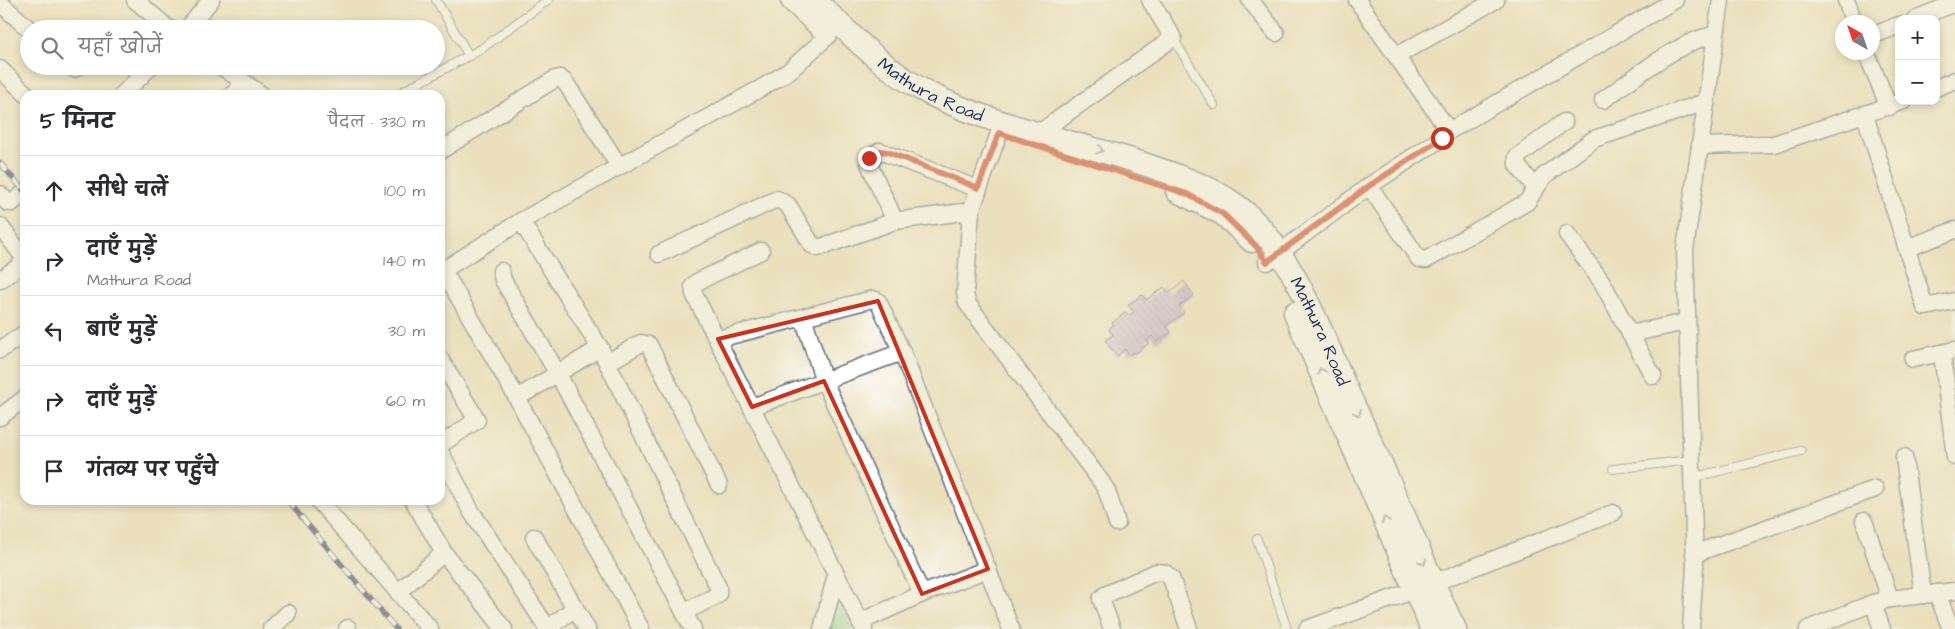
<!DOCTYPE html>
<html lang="hi">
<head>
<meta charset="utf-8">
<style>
	:root { --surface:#fff; --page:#f7f7f7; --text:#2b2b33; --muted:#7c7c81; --line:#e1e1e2 }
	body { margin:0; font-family:"Architects Daughter","Playpen Sans Deva",sans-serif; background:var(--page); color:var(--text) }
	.controls { position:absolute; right:15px; top:15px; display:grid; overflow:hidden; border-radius:10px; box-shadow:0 2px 8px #0003 }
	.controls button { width:45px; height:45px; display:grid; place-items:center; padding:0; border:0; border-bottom:1px solid var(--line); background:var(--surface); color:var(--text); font:25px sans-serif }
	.compass { position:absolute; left:1835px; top:15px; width:45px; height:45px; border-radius:50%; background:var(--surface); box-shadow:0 2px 8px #0003; rotate:320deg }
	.stop { position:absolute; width:15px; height:15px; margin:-11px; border:4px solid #c8321e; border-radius:50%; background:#fff }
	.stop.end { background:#c8321e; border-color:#fff; box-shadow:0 1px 5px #0008 }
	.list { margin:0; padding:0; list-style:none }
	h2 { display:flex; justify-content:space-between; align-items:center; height:65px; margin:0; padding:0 20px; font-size:21px }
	h2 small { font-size:16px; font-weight:400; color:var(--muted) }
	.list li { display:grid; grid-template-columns:32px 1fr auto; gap:15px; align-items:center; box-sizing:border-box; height:70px; padding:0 20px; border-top:1px solid var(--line) }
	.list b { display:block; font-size:19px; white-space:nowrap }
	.list p { margin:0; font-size:16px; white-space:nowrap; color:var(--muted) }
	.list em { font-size:16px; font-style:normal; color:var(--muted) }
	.icon { flex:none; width:28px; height:28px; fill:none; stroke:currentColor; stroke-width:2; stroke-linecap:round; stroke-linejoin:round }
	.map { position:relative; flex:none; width:1955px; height:629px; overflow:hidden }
	.search { position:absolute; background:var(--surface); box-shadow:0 2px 8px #0003; left:20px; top:20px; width:425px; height:55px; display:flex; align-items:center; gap:12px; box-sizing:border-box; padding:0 18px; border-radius:28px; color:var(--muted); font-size:19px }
	.panel { position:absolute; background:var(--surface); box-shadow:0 2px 8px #0003; left:20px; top:90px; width:425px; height:415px; border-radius:15px }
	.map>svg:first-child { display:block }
	.green { fill:#83d89b; stroke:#4f847c }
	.building { fill:url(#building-back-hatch) }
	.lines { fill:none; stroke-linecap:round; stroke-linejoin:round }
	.lane-casing { stroke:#636d7f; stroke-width:10 }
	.street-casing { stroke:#636d7f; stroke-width:19 }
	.secondary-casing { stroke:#636d7f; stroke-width:25 }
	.lane { stroke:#fff; stroke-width:8 }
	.street { stroke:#fff; stroke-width:16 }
	.secondary { stroke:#fff; stroke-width:22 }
	.rail-casing { stroke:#1b2f5e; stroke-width:5.5 }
	.rail { stroke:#fff; stroke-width:4; stroke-dasharray:11; stroke-linecap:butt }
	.oneway { stroke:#8d97ae }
	.route { stroke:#c8321e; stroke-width:6 }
	.marked { fill:none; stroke:#c8321e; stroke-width:4; stroke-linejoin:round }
	.labels { text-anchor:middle; stroke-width:4; stroke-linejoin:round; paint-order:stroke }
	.street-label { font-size:18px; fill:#1b2f5e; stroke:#fff }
</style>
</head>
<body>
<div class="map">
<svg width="1955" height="629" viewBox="0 0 1955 629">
	<defs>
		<pattern id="building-back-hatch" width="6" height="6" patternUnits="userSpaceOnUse" patternTransform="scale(1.25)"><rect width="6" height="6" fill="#c0a7d5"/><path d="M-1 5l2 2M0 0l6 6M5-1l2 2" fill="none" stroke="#9b88b0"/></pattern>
	</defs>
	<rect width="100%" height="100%" fill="#fff"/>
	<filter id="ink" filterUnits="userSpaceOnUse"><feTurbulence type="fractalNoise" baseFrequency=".02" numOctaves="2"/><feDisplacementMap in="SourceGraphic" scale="10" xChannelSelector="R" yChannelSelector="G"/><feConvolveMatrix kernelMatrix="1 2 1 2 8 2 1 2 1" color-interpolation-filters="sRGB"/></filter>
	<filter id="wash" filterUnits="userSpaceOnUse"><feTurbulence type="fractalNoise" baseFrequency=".0096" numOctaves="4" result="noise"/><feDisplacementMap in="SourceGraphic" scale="20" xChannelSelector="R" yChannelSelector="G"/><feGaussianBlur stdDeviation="1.12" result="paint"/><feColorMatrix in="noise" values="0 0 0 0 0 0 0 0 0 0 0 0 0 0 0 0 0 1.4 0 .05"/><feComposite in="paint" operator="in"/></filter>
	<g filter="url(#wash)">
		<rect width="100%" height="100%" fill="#eae0bc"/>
		<polygon class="green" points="835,601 839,601 852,629 828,629"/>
		<g id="blocks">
			<polygon class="building" points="1184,281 1194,295 1179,306 1184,313 1166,326 1171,332 1157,342 1152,336 1147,340 1149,343 1136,353 1134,352 1129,355 1125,349 1117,356 1105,341 1113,335 1109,329 1114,325 1112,323 1126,312 1129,316 1134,312 1128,305 1142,295 1146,300 1164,287 1169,293"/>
		</g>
	</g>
	<g filter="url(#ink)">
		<use href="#blocks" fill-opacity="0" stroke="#636d7f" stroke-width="1"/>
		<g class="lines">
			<g class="lane-casing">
				<g id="lane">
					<polyline points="436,0 469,56"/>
					<polyline points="1173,38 1214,105"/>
					<polyline points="396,95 481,49 548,0"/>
					<polyline points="1613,469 1691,460"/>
					<polyline points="1691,478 1801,451"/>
					<polyline points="1257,539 1287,629"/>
				</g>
			</g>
			<g class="street-casing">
				<g id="street">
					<polyline points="135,0 169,29"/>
					<polyline points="1250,0 1276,33"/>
					<polyline points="1846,0 1854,22"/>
					<polyline points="0,3 29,29"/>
					<polyline points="1915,19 1955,3"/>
					<polyline points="187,29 211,0"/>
					<polyline points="1872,36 1899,25"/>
					<polyline points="1866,52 1889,107"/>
					<polyline points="1396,56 1496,0"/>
					<polyline points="71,66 74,69"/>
					<polyline points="221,66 262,95"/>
					<polyline points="0,69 27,95"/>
					<polyline points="1936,88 1955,80"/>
					<polyline points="122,95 151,66"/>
					<polyline points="232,95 245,83"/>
					<path d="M1603,100C1631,80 1682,39 1715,35"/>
					<polyline points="1865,115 1925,307 1955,301"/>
					<polyline points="1449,131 1675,0"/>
					<polyline points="999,133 971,211 965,293 967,303 1100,480 1107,491 1117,523"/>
					<polyline points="1039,133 1173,38 1150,0"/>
					<polyline points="1700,146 1774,144 1904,101"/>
					<polyline points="440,151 555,79 560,78 565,82 619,166"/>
					<polyline points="1369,186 1419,259 1426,260 1527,202 1544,176 1594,139 1706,102"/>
					<polyline points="1536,188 1517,165 1517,157 1564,122"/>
					<polyline points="0,194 8,203 12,203 25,192"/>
					<polyline points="521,221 600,348 718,587 718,595 684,612"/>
					<polyline points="895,221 869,164 869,158 880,151 978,189"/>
					<polyline points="0,226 25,259"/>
					<polyline points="1567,234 1602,282 1653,376"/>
					<polyline points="1907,248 1955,230"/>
					<polyline points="761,251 697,282 693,286 694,294 864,629"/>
					<polyline points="659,254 777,199 788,205 812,245 818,248 895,221 971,211"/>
					<polyline points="1267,262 1369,186 1442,138 1449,131 1357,0"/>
					<polyline points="443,270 517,398 641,629"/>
					<polyline points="501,271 503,280 558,374 693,629"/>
					<polyline points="440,272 521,221 763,87 789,71 829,35"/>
					<polyline points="0,280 25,262"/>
					<polyline points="803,317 824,381 922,594 860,622"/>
					<polyline points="1630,334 1686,322"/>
					<polyline points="718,339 873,299 878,301 902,352 1011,629"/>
					<polyline points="0,350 25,333"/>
					<polyline points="1942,353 1955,457"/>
					<polyline points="440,359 477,420 440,445"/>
					<polyline points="1913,359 1955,350"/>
					<polyline points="607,363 641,343 649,345 719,485"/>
					<polyline points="517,398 600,348"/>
					<polyline points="752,407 902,352"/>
					<polyline points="0,417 25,398"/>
					<polyline points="440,451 471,511 548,629"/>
					<polyline points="1904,457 1923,595"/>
					<polyline points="318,500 430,629"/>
					<polyline points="413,500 444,553 504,629"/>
					<polyline points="534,537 587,629"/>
					<polyline points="1694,554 1875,489"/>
					<polyline points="398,592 444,553"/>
					<polyline points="1937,593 1951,629"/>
					<polyline points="922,594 988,569"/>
					<polyline points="1890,599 1955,591"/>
					<polyline points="1873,603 1882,629"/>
					<polyline points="271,629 288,613"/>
					<polyline points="347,629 348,628"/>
					<polyline points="547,629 575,608"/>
					<polyline points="822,629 836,575"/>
					<polyline points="1112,629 1101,599 1105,595 1156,572 1165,573 1171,578 1189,629"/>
					<polyline points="1307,629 1415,590 1613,513"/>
					<polyline points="1691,629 1695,566 1685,250 1721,0"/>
					<polyline points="1808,629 1873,603 1890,599 1864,521"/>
				</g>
			</g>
			<g class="secondary-casing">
				<g id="secondary">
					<polyline points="792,0 825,31"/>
					<path id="s1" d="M815,0C850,34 886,72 930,94C997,127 1073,141 1144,164C1175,175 1209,185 1236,205C1288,242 1323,335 1348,393C1365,429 1382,465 1398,502C1417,545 1434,587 1455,629"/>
					<polyline points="1177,191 1223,214 1252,241"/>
					<polyline points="1295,313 1432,629"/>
				</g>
			</g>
			<use href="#lane" class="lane"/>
			<use href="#street" class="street"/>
			<use href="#secondary" class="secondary"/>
			<g class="rail-casing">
				<g id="rail">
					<polyline points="0,163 25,192"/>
					<polyline points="287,500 396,629"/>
				</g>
			</g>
			<use href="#rail" class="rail"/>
		</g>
		<defs><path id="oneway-chevron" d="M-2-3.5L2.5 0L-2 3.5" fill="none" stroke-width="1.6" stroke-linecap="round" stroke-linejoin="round" transform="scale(1.25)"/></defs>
		<g class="oneway">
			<use href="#oneway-chevron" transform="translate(1100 150) rotate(18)"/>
			<use href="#oneway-chevron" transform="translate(1321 371) rotate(-114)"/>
			<use href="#oneway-chevron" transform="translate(1358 413) rotate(65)"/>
			<use href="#oneway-chevron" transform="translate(1385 520) rotate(-113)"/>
			<use href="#oneway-chevron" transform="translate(1423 562) rotate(69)"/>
		</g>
	</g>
	<g class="lines" filter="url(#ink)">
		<polyline class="route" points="869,158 880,151 888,152 978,188 999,133 1187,194 1223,214 1256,246 1267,262 1369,186 1442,138"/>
	</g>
	<path d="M0 0H1955V629H0ZM878,301L988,569L922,594L824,381L752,407L718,339Z" fill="#eae0bc" fill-opacity=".55" fill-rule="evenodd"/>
	<path class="marked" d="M878,301L988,569L922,594L824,381L752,407L718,339Z"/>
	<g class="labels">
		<g class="street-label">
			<text dy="6" stroke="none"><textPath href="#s1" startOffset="148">Mathura Road</textPath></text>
			<text dy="6" stroke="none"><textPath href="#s1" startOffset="629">Mathura Road</textPath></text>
		</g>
	</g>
</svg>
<div class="controls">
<button>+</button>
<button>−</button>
</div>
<svg class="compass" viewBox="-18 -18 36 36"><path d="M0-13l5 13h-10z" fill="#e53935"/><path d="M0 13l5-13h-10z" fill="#7c7c81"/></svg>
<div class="stop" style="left:1442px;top:138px"></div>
<div class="stop end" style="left:869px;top:158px"></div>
<div class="search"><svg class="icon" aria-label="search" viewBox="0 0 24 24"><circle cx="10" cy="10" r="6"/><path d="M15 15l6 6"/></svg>यहाँ खोजें</div>
<section class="panel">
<h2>5 मिनट<small>पैदल · 330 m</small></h2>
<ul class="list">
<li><svg class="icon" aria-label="ahead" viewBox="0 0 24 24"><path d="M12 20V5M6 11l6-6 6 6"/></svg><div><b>सीधे चलें</b></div><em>100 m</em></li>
<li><svg class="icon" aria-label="right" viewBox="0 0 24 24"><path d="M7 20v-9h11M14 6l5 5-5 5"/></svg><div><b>दाएँ मुड़ें</b><p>Mathura Road</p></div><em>140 m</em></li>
<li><svg class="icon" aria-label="left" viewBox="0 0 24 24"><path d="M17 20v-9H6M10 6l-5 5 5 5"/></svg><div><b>बाएँ मुड़ें</b></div><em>30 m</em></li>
<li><svg class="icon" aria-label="right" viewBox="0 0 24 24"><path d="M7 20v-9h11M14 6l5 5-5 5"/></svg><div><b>दाएँ मुड़ें</b></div><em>60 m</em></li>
<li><svg class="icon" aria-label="arrive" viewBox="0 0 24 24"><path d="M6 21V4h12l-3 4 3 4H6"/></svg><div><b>गंतव्य पर पहुँचे</b></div></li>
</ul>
</section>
</div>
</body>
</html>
